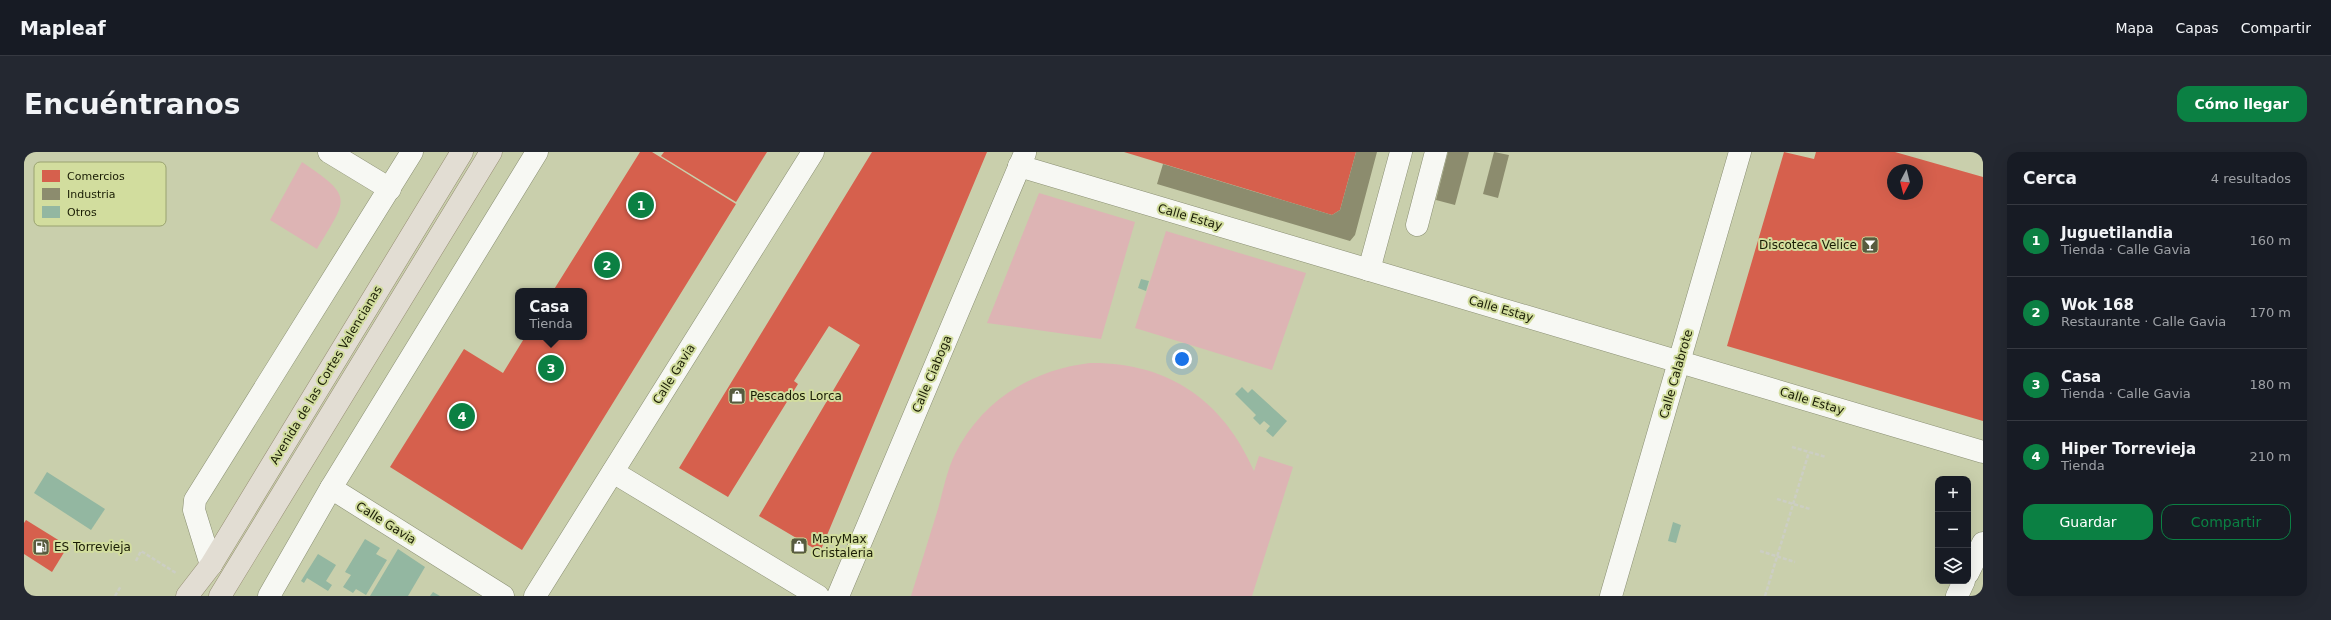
<!DOCTYPE html>
<html lang="es">
<head>
<meta charset="utf-8">
<style>
	:root { --surface:#171b24; --page:#242831; --text:#f1f3f6; --muted:#9ea1a6; --line:#363941; --accent:#0b8043 }
	body { margin:0; font-family:"DejaVu Sans",sans-serif; background:var(--page); color:var(--text) }
	.controls { position:absolute; right:12px; bottom:12px; display:grid; overflow:hidden; border-radius:8px; box-shadow:0 4px 16px #0002 }
	.controls button { width:36px; height:36px; display:grid; place-items:center; padding:0; border:0; border-bottom:1px solid var(--line); background:var(--surface); color:var(--text); font:20px sans-serif }
	.compass { position:absolute; left:1863px; top:12px; width:36px; height:36px; border-radius:50%; background:var(--surface); box-shadow:0 4px 16px #0002; rotate:187deg }
	.you { position:absolute; left:1158px; top:207px; width:14px; height:14px; margin:-10px; border:3px solid #fff; border-radius:50%; background:#1a73e8; box-shadow:0 0 0 6px #1a73e833 }
	.badge { display:grid; place-items:center; width:26px; height:26px; border-radius:50%; background:var(--accent); color:#fff; font-size:13px; font-weight:700 }
	.pin { position:absolute; translate:-50% -50%; border:2px solid #fff; box-shadow:0 1px 4px #0006 }
	.popup { position:absolute; left:491px; top:136px; width:72px; height:52px; box-sizing:border-box; display:grid; place-content:center; border-radius:8px; background:var(--surface); filter:drop-shadow(0 1px 3px #0005); font-size:13px; white-space:nowrap; color:var(--muted) }
	.popup b { font-size:15px; color:var(--text) }
	.popup::after { content:''; position:absolute; left:50%; top:100%; margin-left:-8px; border:8px solid transparent; border-top-color:var(--surface) }
	.list { margin:0; padding:0; list-style:none }
	h2 { display:flex; justify-content:space-between; align-items:center; height:52px; margin:0; padding:0 16px; font-size:17px }
	h2 small { font-size:13px; font-weight:400; color:var(--muted) }
	.list li { display:grid; grid-template-columns:26px 1fr auto; gap:12px; align-items:center; box-sizing:border-box; height:72px; padding:0 16px; border-top:1px solid var(--line) }
	.list b { display:block; font-size:15px; white-space:nowrap }
	.list p { margin:0; font-size:13px; white-space:nowrap; color:var(--muted) }
	.list em { font-size:13px; font-style:normal; color:var(--muted) }
	.actions { display:flex; gap:8px; padding:12px 16px }
	.actions a { flex:1; padding:9px 0; border:1px solid var(--accent); border-radius:12px; text-align:center; font-size:14px; color:var(--accent) }
	.actions .main { background:var(--accent); color:#fff }
	.icon { flex:none; width:22px; height:22px; fill:none; stroke:currentColor; stroke-width:2; stroke-linecap:round; stroke-linejoin:round }
	.map { position:relative; flex:none; width:1959px; height:444px; overflow:hidden; border-radius:12px }
	header { display:flex; align-items:center; gap:24px; box-sizing:border-box; height:56px; padding:0 20px; background:var(--surface); border-bottom:1px solid var(--line) }
	header strong { font-size:19px }
	nav { display:flex; gap:22px; margin-inline-start:auto; font-size:14px }
	.intro { display:flex; align-items:center; justify-content:space-between; box-sizing:border-box; height:96px; padding:0 24px }
	h1 { margin:0; font-size:28px }
	.button { padding:10px 18px; border-radius:12px; background:var(--accent); color:#fff; font-size:14px; font-weight:700 }
	main { display:flex; gap:24px; padding:0 24px }
	aside { flex:1; background:var(--surface); border-radius:12px; box-shadow:0 4px 16px #0002 }
	.map>svg:first-child { display:block }
	.green { fill:#ddb4b4 }
	.shops { fill:#d6604d; fill-rule:evenodd }
	.industry { fill:#8c8c6e }
	.building { fill:#93b7a1 }
	.lines { fill:none; stroke-linecap:round; stroke-linejoin:round }
	.minor-casing { stroke:#898e72; stroke-width:23 }
	.major-casing { stroke:#968e73; stroke-width:23 }
	.path { stroke:#cccec3; stroke-width:2.5; stroke-dasharray:4 2; stroke-linecap:butt }
	.minor { stroke:#f7f8f3; stroke-width:22 }
	.major { stroke:#e2ddd3; stroke-width:22 }
	.labels { text-anchor:middle; stroke-width:4; stroke-linejoin:round; paint-order:stroke }
	.street-label { font-size:12px; fill:#191c04; stroke:#d2dd9e }
	.poi-label { font-size:12px; fill:#191c04; stroke:#d2dd9e; text-anchor:start }
	.key { fill:#d2dd9e; stroke:#9aa370; stroke-width:1 }
	.key-label { font-size:11px; fill:#191c04 }
</style>
</head>
<body>
<header>
<strong>Mapleaf</strong>
<nav><a>Mapa</a><a>Capas</a><a>Compartir</a></nav>
</header>
<div class="intro"><h1>Encuéntranos</h1><a class="button">Cómo llegar</a></div>
<main>
<div class="map">
<svg width="1959" height="444" viewBox="0 0 1959 444">
	<rect width="100%" height="100%" fill="#c9cfac"/>
	<g class="green">
		<path d="M278,10C330,45 324,46 293,97L246,68Z"/>
		<polygon points="1015,41 1111,70 1077,187 963,171"/>
		<polygon points="1142,79 1282,121 1248,218 1111,176"/>
		<path d="M1066,211C1144,210 1199,248 1230,319L1235,304L1269,315L1228,444H887C896,415 905,386 914,357C919,339 923,318 931,302C958,248 1008,218 1066,211Z"/>
	</g>
	<g class="shops">
		<polygon points="616,0 628,0 712,52 498,398 366,315 440,197 479,221 501,185 560,185 560,139 529,139"/>
		<polygon points="640,0 743,0 712,50 637,4"/>
		<polygon points="848,0 963,0 796,400 735,364 836,193 805,174 770,229 774,232 704,345 655,316"/>
		<polygon points="1100,0 1332,0 1316,58 1308,63"/>
		<path d="M1760,0L1790,7L1792,0H1871L1959,25V269L1703,194ZM1869,18H1893V42H1869Z"/>
		<polygon points="2,368 44,394 28,420 0,402 0,371"/>
	</g>
	<g class="industry">
		<polygon points="1332,0 1353,0 1331,83 1326,89 1133,32 1139,12 1308,63 1316,58"/>
		<polygon points="1424,0 1445,0 1431,53 1412,48"/>
		<polygon points="1470,0 1485,3 1474,46 1459,42"/>
	</g>
	<g class="building">
		<polygon points="1117,127 1125,129 1122,139 1114,136"/>
		<polygon points="1218,235 1224,241 1228,237 1263,269 1249,285 1242,279 1246,274 1240,269 1236,273 1229,266 1232,263 1211,242"/>
		<polygon points="23,320 81,357 67,378 10,341"/>
		<polygon points="1649,370 1657,373 1652,391 1644,389"/>
		<polygon points="341,387 356,396 352,402 363,408 342,443 332,437 329,441 319,435 327,423 321,420"/>
		<polygon points="374,397 401,415 384,444 346,444"/>
		<polygon points="294,402 312,413 302,429 308,433 304,439 283,426 280,431 277,429"/>
		<polygon points="409,440 416,444 406,444"/>
	</g>
	<g class="lines">
		<g class="minor-casing">
			<g id="minor">
				<polyline points="305,0 366,37"/>
				<polyline points="995,14 1959,300"/>
				<polyline points="1393,73 1412,0"/>
				<polyline points="1345,118 1377,0"/>
				<polyline points="589,320 794,444"/>
				<polyline points="307,336 479,444"/>
				<polyline points="187,413 170,358 171,348 388,0"/>
				<polyline points="1944,421 1959,391"/>
				<polyline points="245,444 307,336 513,0"/>
				<polyline points="511,444 789,0"/>
				<polyline points="814,444 1001,1"/>
				<polyline points="1587,444 1716,0"/>
				<polyline points="1933,444 1940,429"/>
			</g>
		</g>
		<g class="major-casing">
			<g id="major">
				<polyline points="163,444 187,413 438,0"/>
				<polyline points="196,444 467,0"/>
			</g>
		</g>
		<g class="path">
			<polyline points="1768,295 1802,305"/>
			<polyline points="1753,347 1786,357"/>
			<polyline points="1736,399 1771,410"/>
			<polyline points="112,409 117,399 152,421"/>
			<polyline points="91,444 97,434"/>
			<polyline points="1741,444 1785,300"/>
		</g>
		<use href="#minor" class="minor"/>
		<use href="#major" class="major"/>
	</g>
	<defs>
		<g id="bar-square" transform="scale(0.9)"><rect x="-9" y="-9" width="18" height="18" rx="4" fill="#575b3f" stroke="#d2dd9e"/><path d="M-6-5H6L.8 .8V4.5H3.5V6h-7V4.5H-.8V.8Z" fill="#fff"/></g>
		<g id="shop-square" transform="scale(0.9)"><rect x="-9" y="-9" width="18" height="18" rx="4" fill="#575b3f" stroke="#d2dd9e"/><path d="M-5-2.5h2.3a2.7 3.5 0 0 1 5.4 0H5L5.5 6h-11ZM-1.5-2.5h3a1.5 2.3 0 0 0-3 0Z" fill="#fff"/></g>
		<g id="fuel-square" transform="scale(0.9)"><rect x="-9" y="-9" width="18" height="18" rx="4" fill="#575b3f" stroke="#d2dd9e"/><path d="M-5.5-6h7V0h2V4h1.3V-2.5L3-4.5l.8-.8L6-3V5H2.5V1h-1V6h-7ZM-4.2-4.7v3.2H.2V-4.7Z" fill="#fff"/></g>
	</defs>
	<g fill-rule="evenodd">
		<use href="#bar-square" x="1846" y="93"/>
		<use href="#shop-square" x="713" y="244"/>
		<use href="#shop-square" x="775" y="394"/>
		<use href="#fuel-square" x="17" y="395"/>
	</g>
	<g class="labels">
		<g class="street-label">
			<text transform="translate(1166 65) rotate(16)" y="4">Calle Estay</text>
			<text transform="translate(1477 157) rotate(16)" y="4">Calle Estay</text>
			<text transform="translate(650 222) rotate(-58)" y="4">Calle Gavia</text>
			<text transform="translate(908 222) rotate(-67)" y="4">Calle Ciaboga</text>
			<text transform="translate(1652 222) rotate(-74)" y="4">Calle Calabrote</text>
			<text transform="translate(302 223) rotate(-59)" y="4">Avenida de las Cortes Valencianas</text>
			<text transform="translate(1788 249) rotate(17)" y="4">Calle Estay</text>
			<text transform="translate(362 371) rotate(32)" y="4">Calle Gavia</text>
		</g>
		<g class="poi-label">
			<text x="1833" y="97" text-anchor="end">Discoteca Velice</text>
			<text x="726" y="248">Pescados Lorca</text>
			<text x="788" y="391">MaryMax<tspan x="788" dy="14">Cristaleria</tspan></text>
			<text x="30" y="399">ES Torrevieja</text>
		</g>
	</g>
	<rect x="10" y="10" width="132" height="64" rx="6" class="key"/>
	<rect x="18" y="18" width="18" height="12" fill="#d6604d"/>
	<rect x="18" y="36" width="18" height="12" fill="#8c8c6e"/>
	<rect x="18" y="54" width="18" height="12" fill="#93b7a1"/>
	<g class="key-label">
		<text x="43" y="28">Comercios</text>
		<text x="43" y="46">Industria</text>
		<text x="43" y="64">Otros</text>
	</g>
</svg>
<div class="controls">
<button>+</button>
<button>−</button>
<button><svg class="icon" aria-label="layers" viewBox="0 0 24 24"><path d="M12 4l9 5-9 5-9-5zM3 14l9 5 9-5"/></svg></button>
</div>
<svg class="compass" viewBox="-18 -18 36 36"><path d="M0-13l5 13h-10z" fill="#e53935"/><path d="M0 13l5-13h-10z" fill="#9ea1a6"/></svg>
<div class="you"></div>
<div class="pin badge" style="left:617px;top:53px">1</div>
<div class="pin badge" style="left:583px;top:113px">2</div>
<div class="pin badge" style="left:527px;top:216px">3</div>
<div class="popup"><b>Casa</b>Tienda</div>
<div class="pin badge" style="left:438px;top:264px">4</div>
</div>
<aside>
<h2>Cerca<small>4 resultados</small></h2>
<ul class="list">
<li><span class="badge">1</span><div><b>Juguetilandia</b><p>Tienda · Calle Gavia</p></div><em>160 m</em></li>
<li><span class="badge">2</span><div><b>Wok 168</b><p>Restaurante · Calle Gavia</p></div><em>170 m</em></li>
<li><span class="badge">3</span><div><b>Casa</b><p>Tienda · Calle Gavia</p></div><em>180 m</em></li>
<li><span class="badge">4</span><div><b>Hiper Torrevieja</b><p>Tienda</p></div><em>210 m</em></li>
</ul>
<div class="actions"><a class="main">Guardar</a><a>Compartir</a></div>
</aside>
</main>
</body>
</html>
